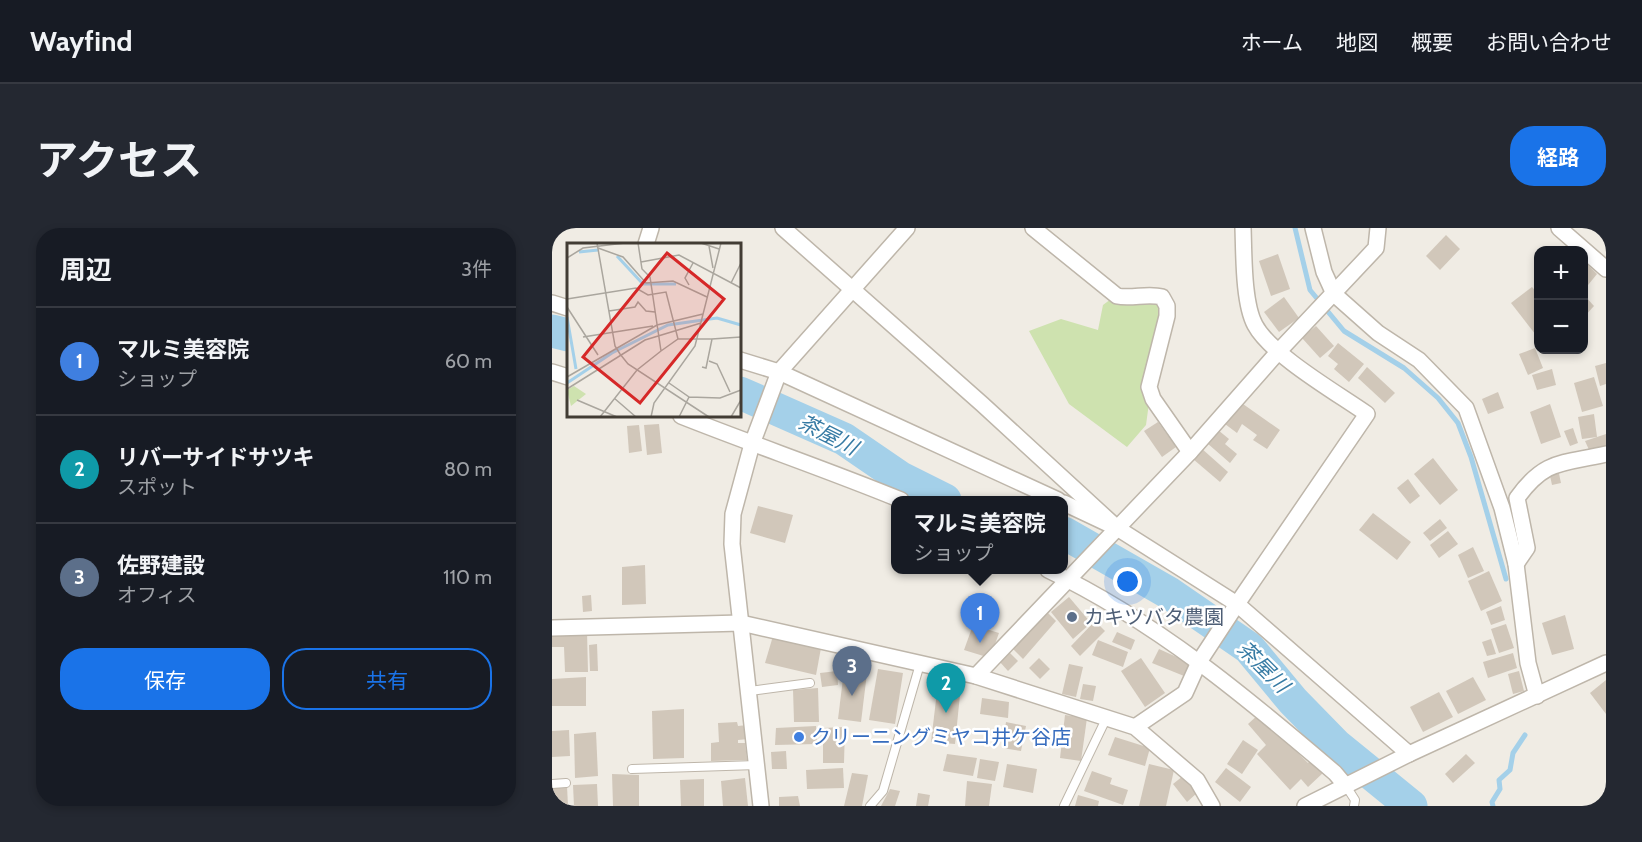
<!DOCTYPE html>
<html lang="ja">
<head>
<meta charset="utf-8">
<style>
	:root { --surface:#171b24; --page:#242831; --text:#f1f3f6; --muted:#9ea1a6; --line:#363941; --accent:#1a73e8 }
	body { margin:0; font-family:Cabin,"Noto Sans JP",sans-serif; background:var(--page); color:var(--text) }
	.controls { position:absolute; right:18px; top:18px; display:grid; overflow:hidden; border-radius:12px; box-shadow:0 3px 9px #0003 }
	.controls button { width:54px; height:54px; display:grid; place-items:center; padding:0; border:0; border-bottom:2px solid var(--line); background:var(--surface); color:var(--text); font:30px sans-serif }
	.you { position:absolute; left:576px; top:354px; width:21px; height:21px; margin:-15px; border:4px solid #fff; border-radius:50%; background:#1a73e8; box-shadow:0 0 0 9px #1a73e833 }
	.badge { display:grid; place-items:center; width:39px; height:39px; border-radius:50%; background:var(--accent); color:#fff; font-size:20px; font-weight:700 }
	.pin { position:absolute; translate:-50% -50px; filter:drop-shadow(0 2px 3px #0008) }
	.pin::after { content:''; position:absolute; top:32px; width:21px; height:18px; background:inherit; clip-path:polygon(0 0,100% 0,50% 100%) }
	.popup { position:absolute; left:339px; top:268px; width:177px; height:78px; box-sizing:border-box; display:grid; place-content:center; border-radius:12px; background:var(--surface); filter:drop-shadow(0 2px 4px #0005); font-size:20px; white-space:nowrap; color:var(--muted) }
	.popup b { font-size:22px; color:var(--text) }
	.popup::after { content:''; position:absolute; left:50%; top:100%; margin-left:-12px; border:12px solid transparent; border-top-color:var(--surface) }
	.list { margin:0; padding:0; list-style:none }
	h2 { display:flex; justify-content:space-between; align-items:center; height:78px; margin:0; padding:0 24px; font-size:26px }
	h2 small { font-size:20px; font-weight:400; color:var(--muted) }
	.list li { display:grid; grid-template-columns:39px 1fr auto; gap:18px; align-items:center; box-sizing:border-box; height:108px; padding:0 24px; border-top:2px solid var(--line) }
	.list b { display:block; font-size:22px; white-space:nowrap }
	.list p { margin:0; font-size:20px; white-space:nowrap; color:var(--muted) }
	.list em { font-size:20px; font-style:normal; color:var(--muted) }
	.actions { display:flex; gap:12px; padding:18px 24px }
	.actions a { flex:1; padding:14px 0; border:2px solid var(--accent); border-radius:24px; text-align:center; font-size:21px; color:var(--accent) }
	.actions .main { background:var(--accent); color:#fff }
	.map { position:relative; flex:none; width:1054px; height:578px; overflow:hidden; border-radius:24px }
	header { display:flex; align-items:center; gap:36px; box-sizing:border-box; height:84px; padding:0 30px; background:var(--surface); border-bottom:2px solid var(--line) }
	header strong { font-size:28px }
	nav { display:flex; gap:33px; margin-inline-start:auto; font-size:21px }
	.intro { display:flex; align-items:center; justify-content:space-between; box-sizing:border-box; height:144px; padding:0 36px }
	h1 { margin:0; font-size:42px }
	.button { padding:15px 27px; border-radius:24px; background:var(--accent); color:#fff; font-size:21px; font-weight:700 }
	main { display:flex; gap:36px; padding:0 36px }
	aside { flex:1; background:var(--surface); border-radius:24px; box-shadow:0 3px 9px #0003 }
	.map>svg:first-child { display:block }
	.green { fill:#cee2af }
	.lines { fill:none; stroke-linecap:round; stroke-linejoin:round }
	.stream { stroke:#a4d0e9; stroke-width:5 }
	.river { stroke:#a4d0e9; stroke-width:33 }
	.building { fill:#d1c7ba }
	.service-casing { stroke:#beb6aa; stroke-width:10 }
	.minor-casing { stroke:#beb6aa; stroke-width:18 }
	.service { stroke:#fff; stroke-width:8 }
	.minor { stroke:#fff; stroke-width:15 }
	.service-dot { fill:#5c6f8a; stroke:#fff; stroke-width:2 }
	.shop-dot { fill:#3f7fe0; stroke:#fff; stroke-width:2 }
	.labels { text-anchor:middle; stroke-width:5; stroke-linejoin:round; paint-order:stroke }
	.service-label { font-size:20px; fill:#4e5e75; stroke:#fff; text-anchor:start }
	.shop-label { font-size:20px; fill:#366cbe; stroke:#fff; text-anchor:start }
	.water-label { font-size:21px; font-style:italic; fill:#377ba4; stroke:#fff }
	.inset-river { fill:none; stroke:#a4d0e9; stroke-width:3 }
	.inset-road { fill:none; stroke:#aaa69e; stroke-width:1.5 }
	.view { fill:#d62828; fill-opacity:0.15; stroke:#d62828; stroke-width:3 }
	.inset-edge { fill:none; stroke:#423c34; stroke-width:3 }
</style>
</head>
<body>
<header>
<strong>Wayfind</strong>
<nav><a>ホーム</a><a>地図</a><a>概要</a><a>お問い合わせ</a></nav>
</header>
<div class="intro"><h1>アクセス</h1><a class="button">経路</a></div>
<main>
<aside>
<h2>周辺<small>3件</small></h2>
<ul class="list">
<li><span class="badge" style="background:#3f7fe0">1</span><div><b>マルミ美容院</b><p>ショップ</p></div><em>60 m</em></li>
<li><span class="badge" style="background:#0f9aa8">2</span><div><b>リバーサイドサツキ</b><p>スポット</p></div><em>80 m</em></li>
<li><span class="badge" style="background:#5c6f8a">3</span><div><b>佐野建設</b><p>オフィス</p></div><em>110 m</em></li>
</ul>
<div class="actions"><a class="main">保存</a><a>共有</a></div>
</aside>
<div class="map">
<svg width="1054" height="578" viewBox="0 0 1054 578">
	<rect width="100%" height="100%" fill="#f0ece4"/>
	<polygon class="green" points="559,71 600,71 610,79 594,197 575,219 517,176 477,103 509,91 546,102 551,77"/>
	<g class="lines">
		<g class="stream">
			<polyline points="743,0 758,62 792,103 852,140 886,170 906,195 919,229 954,351"/>
			<polyline points="941,578 940,574 948,561 947,552 958,542 961,525 973,507"/>
		</g>
		<g class="river">
			<polyline points="0,103 16,107"/>
			<polyline points="188,165 292,211 349,250 393,272"/>
			<polyline points="512,305 617,365 697,420 741,473 784,517 859,578"/>
		</g>
	</g>
	<g class="building">
		<polygon points="894,7 908,21 888,42 874,28"/>
		<polygon points="726,26 738,61 719,68 707,33"/>
		<polygon points="1032,33 1045,46 1032,62"/>
		<polygon points="980,59 987,67 987,111 959,75"/>
		<polygon points="1032,67 1042,78 1032,89"/>
		<polygon points="732,69 747,90 727,104 712,84"/>
		<polygon points="764,98 782,118 768,130 750,110"/>
		<polygon points="786,115 812,136 797,154 782,141 786,136 776,128"/>
		<polygon points="983,120 991,140 976,147 967,126"/>
		<polygon points="1054,135 1054,156 1048,158 1043,138"/>
		<polygon points="815,139 843,165 833,175 806,150"/>
		<polygon points="1000,141 1004,157 985,162 980,147"/>
		<polygon points="1042,149 1051,178 1030,184 1022,155"/>
		<polygon points="946,164 952,180 936,186 930,171"/>
		<polygon points="691,176 728,202 715,221 701,212 705,207 690,196 685,205 673,196"/>
		<polygon points="998,176 1009,209 989,216 978,184"/>
		<polygon points="1042,186 1045,209 1030,211 1026,189"/>
		<polygon points="606,194 624,219 610,229 592,203"/>
		<polygon points="107,196 110,225 95,227 92,197"/>
		<polygon points="87,197 90,223 77,225 75,198"/>
		<polygon points="1021,200 1026,215 1018,218 1012,203"/>
		<polygon points="666,202 677,211 673,216 685,226 678,235 655,215"/>
		<polygon points="1054,206 1054,218 1038,224 1033,213"/>
		<polygon points="649,220 676,244 668,254 641,231"/>
		<polygon points="881,230 906,262 888,277 862,246"/>
		<polygon points="1006,241 1009,255 1000,257 997,243"/>
		<polygon points="856,251 868,268 858,276 845,260"/>
		<polygon points="206,278 241,287 233,315 198,305"/>
		<polygon points="821,285 859,314 845,332 807,302"/>
		<polygon points="888,291 895,300 878,313 871,305"/>
		<polygon points="896,303 906,316 887,330 878,317"/>
		<polygon points="921,319 932,343 916,350 906,327"/>
		<polygon points="93,337 94,376 70,377 70,339"/>
		<polygon points="937,343 950,373 929,383 916,353"/>
		<polygon points="39,367 40,383 31,384 30,368"/>
		<polygon points="517,369 539,395 521,411 499,384"/>
		<polygon points="949,378 953,392 939,397 934,384"/>
		<polygon points="494,383 504,393 471,431 459,419"/>
		<polygon points="1013,387 1022,421 1000,427 990,395"/>
		<polygon points="543,393 553,403 528,428 519,418"/>
		<polygon points="954,396 962,420 947,425 939,401"/>
		<polygon points="421,397 447,405 438,430 412,422"/>
		<polygon points="35,403 36,444 13,444 12,419 0,419 0,404"/>
		<polygon points="565,404 583,412 579,422 560,414"/>
		<polygon points="221,408 269,420 264,447 213,435"/>
		<polygon points="939,411 944,426 935,428 930,414"/>
		<polygon points="546,412 576,424 571,439 540,427"/>
		<polygon points="45,416 46,443 38,443 37,417"/>
		<polygon points="607,421 638,435 632,448 600,435"/>
		<polygon points="457,424 466,433 456,443 447,433"/>
		<polygon points="961,425 965,440 936,450 931,434"/>
		<polygon points="487,430 498,441 488,451 477,440"/>
		<polygon points="589,430 613,465 593,479 569,443"/>
		<polygon points="293,434 316,437 309,494 286,491"/>
		<polygon points="517,436 531,439 524,469 510,466"/>
		<polygon points="326,441 351,445 343,496 317,492"/>
		<polygon points="285,443 286,457 270,459 268,445"/>
		<polygon points="967,443 972,463 961,466 956,446"/>
		<polygon points="34,449 34,478 0,478 0,451"/>
		<polygon points="921,449 934,472 906,486 894,463"/>
		<polygon points="1054,452 1054,486 1038,465"/>
		<polygon points="386,455 409,457 403,516 379,514"/>
		<polygon points="531,456 544,458 541,473 528,471"/>
		<polygon points="266,460 267,494 242,494 241,462"/>
		<polygon points="887,464 901,489 871,504 858,479"/>
		<polygon points="430,470 457,474 456,490 428,486"/>
		<polygon points="132,481 132,530 101,531 100,483"/>
		<polygon points="707,486 756,535 760,531 772,544 756,559 749,551 738,562 705,526 714,517 696,496"/>
		<polygon points="513,487 535,490 529,533 508,530"/>
		<polygon points="185,494 186,498 195,497 196,511 186,512 186,515 193,515 195,532 159,533 159,515 167,514 166,495"/>
		<polygon points="454,494 474,498 469,523 450,520"/>
		<polygon points="264,498 265,516 223,517 224,500"/>
		<polygon points="293,499 292,535 271,535 271,500"/>
		<polygon points="17,502 18,528 0,529 0,503"/>
		<polygon points="44,504 46,548 23,550 22,506"/>
		<polygon points="563,509 598,520 593,538 556,527"/>
		<polygon points="691,512 706,522 690,546 675,536"/>
		<polygon points="234,523 235,541 220,541 219,524"/>
		<polygon points="395,526 425,530 421,548 391,543"/>
		<polygon points="914,526 923,535 901,555 893,546"/>
		<polygon points="428,531 447,534 443,553 425,550"/>
		<polygon points="455,536 485,541 481,565 451,559"/>
		<polygon points="597,536 622,542 614,578 587,578"/>
		<polygon points="291,540 292,560 255,561 254,542"/>
		<polygon points="674,540 699,559 688,574 663,554"/>
		<polygon points="540,543 560,550 558,556 576,562 571,577 532,563"/>
		<polygon points="300,545 316,547 310,578 292,578"/>
		<polygon points="60,546 87,547 87,578 61,578"/>
		<polygon points="631,548 645,565 635,574 621,556"/>
		<polygon points="193,550 196,578 171,578 169,553"/>
		<polygon points="152,551 152,578 129,578 128,552"/>
		<polygon points="415,553 440,556 437,578 413,578"/>
		<polygon points="45,556 46,578 22,578 21,557"/>
		<polygon points="0,558 15,558 16,578 0,578"/>
		<polygon points="338,561 348,563 343,578 329,578"/>
		<polygon points="366,565 378,567 376,578 364,578"/>
		<polygon points="526,567 547,573 546,578 523,578"/>
		<polygon points="246,568 248,578 227,578 227,569"/>
	</g>
	<g class="lines">
		<g class="service-casing">
			<g id="service">
				<polyline points="198,463 258,455"/>
				<polyline points="80,541 205,537"/>
				<polyline points="0,556 14,555"/>
				<polyline points="794,558 803,572 802,578"/>
				<polyline points="318,578 331,563 368,436"/>
				<polyline points="512,578 554,491"/>
			</g>
		</g>
		<g class="minor-casing">
			<g id="minor">
				<polyline points="231,0 430,176 565,300"/>
				<path d="M481,0L565,68C580,71 596,65 610,69L615,78V88L597,159L601,171L638,224"/>
				<polyline points="761,0 772,44 782,66 826,105 867,132 914,180 950,280 964,336 976,435 985,468"/>
				<polyline points="1007,0 1054,41"/>
				<polyline points="94,16 99,0"/>
				<polyline points="0,75 16,80"/>
				<polyline points="188,132 227,144 506,272"/>
				<polyline points="0,144 16,149"/>
				<path d="M129,188C202,217 276,242 349,272"/>
				<polyline points="512,275 565,300 685,376 857,526"/>
				<path d="M964,336L975,320L965,270C993,231 1010,236 1054,226"/>
				<path d="M496,342C603,393 693,468 783,545L794,558"/>
				<polyline points="0,400 189,395 424,448 583,499 645,552 660,578"/>
				<polyline points="424,448 638,224 726,124 824,20 826,0"/>
				<path d="M583,499L633,465L647,434L685,376L815,186C785,165 719,127 703,97C691,75 692,25 691,0"/>
				<polyline points="209,578 180,316 181,286 200,216 227,144 355,0"/>
				<polyline points="753,578 857,526 1054,435"/>
			</g>
		</g>
		<use href="#service" class="service"/>
		<use href="#minor" class="minor"/>
	</g>
	<circle class="service-dot" cx="520" cy="389" r="6"/>
	<circle class="shop-dot" cx="247" cy="509" r="6"/>
	<g class="labels">
		<g class="service-label">
			<text x="532" y="396">カキツバタ農園</text>
		</g>
		<g class="shop-label">
			<text x="259" y="516">クリーニングミヤコ井ケ谷店</text>
		</g>
		<g class="water-label">
			<text transform="translate(276 207) rotate(27)" y="7">茶屋川</text>
			<text transform="translate(711 439) rotate(45)" y="7">茶屋川</text>
		</g>
	</g>
	<g transform="translate(15 15)">
		<rect width="174" height="174" fill="#f0ece4"/>
		<path d="M7,143L19,151L4,163L0,147Z" fill="#cee2af"/>
		<path class="inset-river" d="M12,9L31,7M50,13L76,41H109M0,74L9,126M0,140L45,110L101,82L150,75L174,82"/>
		<path class="inset-road" d="M30,0L48,103L53,111L61,121L142,174M71,0L75,26L83,34L94,108M134,0L152,6M142,3L146,25M31,5L56,14L79,40L106,38L140,54M0,15L16,5L58,0M74,19L112,12L174,45M164,40L174,20M122,42L118,35L126,20M0,56L69,45L81,52L99,49L111,96M0,64L31,112M42,68L68,64L71,59L79,68L88,69M16,94L86,83M0,103V129M142,118L150,121L163,149M135,124L139,125L145,96L174,94M0,134L90,82L136,71M102,140L122,154L112,174M0,146L78,97L134,80M122,154L153,155L174,147M47,155L69,174M10,157L50,174M33,174L70,127L94,108L111,96H145M84,174L87,160L128,103L154,0M164,174L174,157"/>
		<path class="view" d="M100,10L157,56L73,160L16,114Z"/>
		<rect width="174" height="174" class="inset-edge"/>
	</g>
</svg>
<div class="controls">
<button>+</button>
<button>−</button>
</div>
<div class="you"></div>
<div class="pin badge" style="left:428px;top:415px;background:#3f7fe0">1</div>
<div class="popup"><b>マルミ美容院</b>ショップ</div>
<div class="pin badge" style="left:394px;top:485px;background:#0f9aa8">2</div>
<div class="pin badge" style="left:300px;top:468px;background:#5c6f8a">3</div>
</div>
</main>
</body>
</html>
